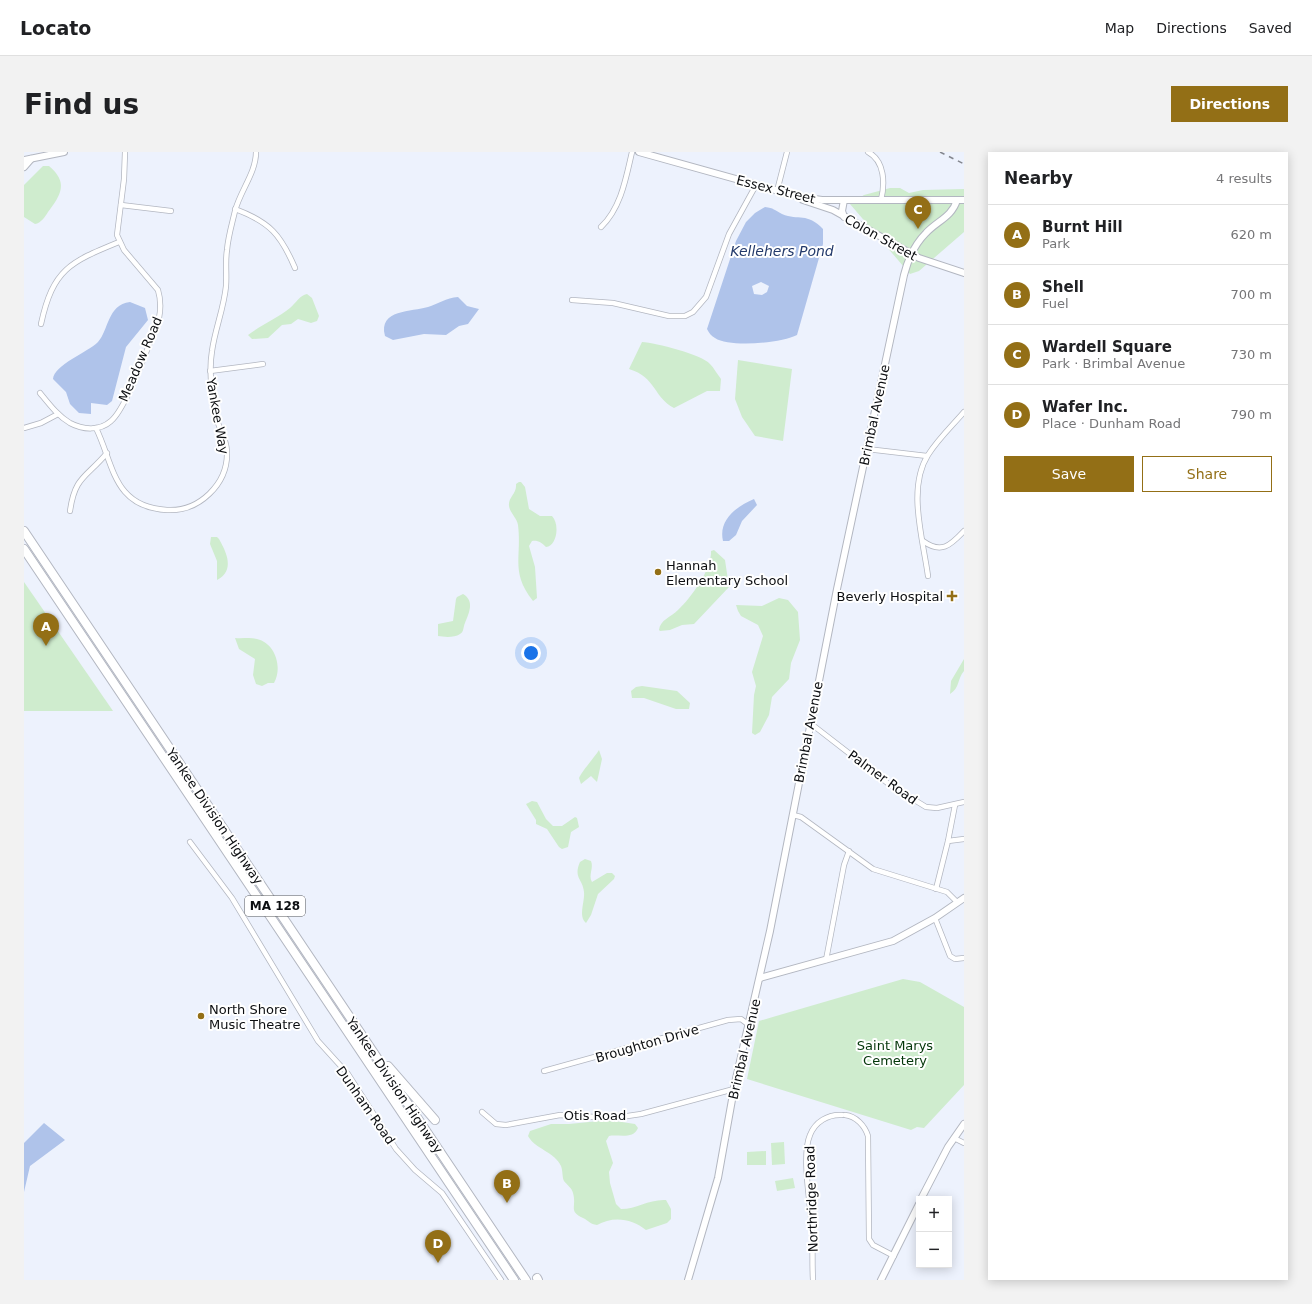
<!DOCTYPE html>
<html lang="en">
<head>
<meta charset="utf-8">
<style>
	:root { --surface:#fff; --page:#f2f2f2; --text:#202124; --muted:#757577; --line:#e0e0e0; --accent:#936f16 }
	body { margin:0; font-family:"DejaVu Sans",sans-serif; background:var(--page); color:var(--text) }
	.controls { position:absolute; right:12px; bottom:12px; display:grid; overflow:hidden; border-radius:0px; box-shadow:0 2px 10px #0003 }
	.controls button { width:36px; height:36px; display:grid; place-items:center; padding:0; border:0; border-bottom:1px solid var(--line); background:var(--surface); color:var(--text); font:20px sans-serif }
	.you { position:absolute; left:507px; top:501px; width:14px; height:14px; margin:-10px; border:3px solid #fff; border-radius:50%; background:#1a73e8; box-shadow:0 0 0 6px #1a73e833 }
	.badge { display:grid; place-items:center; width:26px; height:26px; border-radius:50%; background:var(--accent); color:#fff; font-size:13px; font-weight:700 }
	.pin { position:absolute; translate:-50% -33px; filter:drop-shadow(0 1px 2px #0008) }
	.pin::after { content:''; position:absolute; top:21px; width:14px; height:12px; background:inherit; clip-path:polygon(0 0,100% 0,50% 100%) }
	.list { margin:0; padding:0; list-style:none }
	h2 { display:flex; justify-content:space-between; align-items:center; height:52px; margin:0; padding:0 16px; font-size:17px }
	h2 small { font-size:13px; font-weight:400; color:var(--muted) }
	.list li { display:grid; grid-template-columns:26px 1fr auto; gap:12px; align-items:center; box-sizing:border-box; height:60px; padding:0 16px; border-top:1px solid var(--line) }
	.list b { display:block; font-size:15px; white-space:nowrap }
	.list p { margin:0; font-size:13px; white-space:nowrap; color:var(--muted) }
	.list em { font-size:13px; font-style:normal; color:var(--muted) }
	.actions { display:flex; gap:8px; padding:12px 16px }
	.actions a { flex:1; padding:9px 0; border:1px solid var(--accent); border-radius:0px; text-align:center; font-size:14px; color:var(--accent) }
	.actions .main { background:var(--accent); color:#fff }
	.map { position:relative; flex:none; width:940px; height:1128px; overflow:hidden; border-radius:0px }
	header { display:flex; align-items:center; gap:24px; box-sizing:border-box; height:56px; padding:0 20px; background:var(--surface); border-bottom:1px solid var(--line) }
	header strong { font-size:19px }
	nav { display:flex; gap:22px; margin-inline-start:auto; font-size:14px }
	.intro { display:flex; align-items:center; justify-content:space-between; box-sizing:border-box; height:96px; padding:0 24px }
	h1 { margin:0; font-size:28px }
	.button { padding:10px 18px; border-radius:0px; background:var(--accent); color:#fff; font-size:14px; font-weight:700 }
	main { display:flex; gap:24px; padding:0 24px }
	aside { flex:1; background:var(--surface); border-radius:0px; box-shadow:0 2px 10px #0003 }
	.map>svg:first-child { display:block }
	.green { fill:#cfecce }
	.water { fill:#afc3ea; fill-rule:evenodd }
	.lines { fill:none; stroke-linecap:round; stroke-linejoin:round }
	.street-casing { stroke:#b3b7c1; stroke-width:6 }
	.secondary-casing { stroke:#b3b7c1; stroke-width:8 }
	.highway-casing { stroke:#b3b7c1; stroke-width:10 }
	.street { stroke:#fff; stroke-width:4.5 }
	.secondary { stroke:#fff; stroke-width:6 }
	.highway { stroke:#fff; stroke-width:8 }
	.rail { stroke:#84878f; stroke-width:1.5; stroke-dasharray:5 5; stroke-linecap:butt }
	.poi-dot { fill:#936f16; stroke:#fff; stroke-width:1.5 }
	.labels { text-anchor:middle; stroke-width:4; stroke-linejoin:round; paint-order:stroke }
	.shield { fill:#fff; stroke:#555658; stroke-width:1 }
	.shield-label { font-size:12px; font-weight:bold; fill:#0c0e11 }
	.street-label { font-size:13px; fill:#0c0e11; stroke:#fff }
	.poi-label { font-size:13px; fill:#0c0e11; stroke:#fff; text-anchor:start }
	.park-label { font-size:13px; fill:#033609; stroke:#fff }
	.water-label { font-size:14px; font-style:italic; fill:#233a6b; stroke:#fff }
</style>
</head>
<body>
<header>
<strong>Locato</strong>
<nav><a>Map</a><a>Directions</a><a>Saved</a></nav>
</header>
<div class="intro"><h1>Find us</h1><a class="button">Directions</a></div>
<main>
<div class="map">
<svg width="940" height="1128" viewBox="0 0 940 1128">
	<rect width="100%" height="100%" fill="#edf2fd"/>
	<g class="green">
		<path d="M19,14H25C44,30 38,42 24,60C21,65 17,71 11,72L0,65V33Z"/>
		<polygon points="866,36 876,36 885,41 899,38 940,37 940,80 895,119 886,122 826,52 840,43"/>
		<path d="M283,142L288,146L295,164L293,169L287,171L274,167L267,172L258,173L244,186L228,187L224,183C237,173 254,166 266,156C272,151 276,143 283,142Z"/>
		<path d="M618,190C632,191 677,202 686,212C690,216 693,222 697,227L696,239H683L650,256C630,246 632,225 605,217Z"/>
		<polygon points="714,208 768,217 759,289 731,284 718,265 711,247"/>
		<path d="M495,330H497L501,335L505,357L516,364H528C536,372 533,394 522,395C518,391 514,388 508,389L505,394L511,415L513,446L509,449C486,420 498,405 494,373C493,366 486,361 485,354C484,345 493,342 492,332Z"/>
		<path d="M187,385H193L195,387C203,401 211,419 193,428V409L186,392Z"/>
		<path d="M690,398L701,408L705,435L670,472L658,473L646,478L636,479L635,478C636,468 647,465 654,458C667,446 688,417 687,399Z"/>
		<polygon points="0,430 89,559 0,559"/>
		<path d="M439,442C451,449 445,461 441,471C439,475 440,480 436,482C430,486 420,485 414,484V472L429,469L432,447L433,445Z"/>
		<polygon points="755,446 764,448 774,460 776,488 767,511 765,527 748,545 745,563 736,580 731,583 728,581 730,543 732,534 728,520 739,484 734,473 717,464 714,459 712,453 738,454"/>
		<path d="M211,486C218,487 226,485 233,487C251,491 259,515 250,531H244L238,534L232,532L229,523L231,507L215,497Z"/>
		<path d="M940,507V519C933,527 936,536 926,542L927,529Z"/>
		<polygon points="618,534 653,539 666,551 665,557 652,557 620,546 608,546 607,539 612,535"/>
		<path d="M575,598L578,607L573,630L567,624L557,632L555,626C558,619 570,606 575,598Z"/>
		<polygon points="508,649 513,650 522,667 529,674 538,674 551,665 553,666 555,675 547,680 544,695 538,697 535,695 523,677 512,672 512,668 502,652"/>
		<path d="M561,707L567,709C570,716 564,723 568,730L583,721H588L591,724L590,727L574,742L567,763L562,771C554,764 561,750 560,740C559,727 549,726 556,710Z"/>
		<polygon points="879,827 896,830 940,855 940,933 900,976 893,975 887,978 723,927 735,869"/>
		<path d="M585,968L611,972L614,976C609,988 594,982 585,984L582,989L589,1011L585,1020L586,1031L592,1052L597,1057C613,1057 625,1047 642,1048L647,1057V1067L643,1071L622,1078C608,1066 588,1064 573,1073C566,1072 565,1069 559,1066C544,1059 553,1055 549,1041C548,1036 543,1033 540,1029C538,1025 539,1019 537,1014C531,1000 511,997 504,984L506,979L527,972H545Z"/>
		<polygon points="760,990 761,1012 748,1013 747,991"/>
		<polygon points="742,999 742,1013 723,1013 723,1000"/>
		<polygon points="769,1026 771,1036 753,1039 751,1029"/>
	</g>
	<g class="water">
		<path d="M741,55C750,56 750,58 758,62C775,69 783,60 799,77V92L773,183C757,191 706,196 691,186C687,184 685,181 683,177L712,89L722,70L731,61ZM737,130L745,134L743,140L738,143L730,142L728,134Z"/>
		<path d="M434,145L443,154L455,157L444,172L435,174L422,183L400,182L369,188L361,184C354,157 388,160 404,155C414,152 422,146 434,145Z"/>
		<path d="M106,150L121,156L124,168L102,195L88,249L83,253L67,251V262L55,261L46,252L42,240L29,227C30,213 64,200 74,190C85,178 83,153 106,150Z"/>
		<path d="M730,347L733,353L718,369L712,383L705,389H699C694,368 713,354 730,347Z"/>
		<polygon points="20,971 41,988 6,1014 0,1040 0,991"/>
	</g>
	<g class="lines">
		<g class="street-casing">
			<g id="street">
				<path d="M844,0C861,9 861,32 857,48"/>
				<polyline points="753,39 763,0"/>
				<polyline points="97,53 147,59"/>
				<path d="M211,57C246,70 257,83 271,116"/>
				<path d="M577,75C597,56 602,26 608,0"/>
				<polyline points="548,148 589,151 645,164 661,164 669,160 682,145 705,82 732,33"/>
				<path d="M17,172C29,117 46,110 95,90"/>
				<polyline points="186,219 239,212"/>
				<path d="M16,241C25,252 34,264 46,271C59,278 76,279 87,269C103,256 127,188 135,166C137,156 137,148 134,138L100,98L93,83L100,27L101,0"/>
				<polyline points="0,276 17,271 34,262"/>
				<path d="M72,276C90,313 89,355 143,358C175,360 204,332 203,300C203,289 197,280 194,271C188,247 184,223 188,199C191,177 200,156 202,134C203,122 201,110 203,98C204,85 208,72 211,59C216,39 232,21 232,0"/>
				<polyline points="843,297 903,304"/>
				<path d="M46,359C51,324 62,326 83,301"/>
				<path d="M899,389C917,402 926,394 940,379"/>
				<path d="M904,424C899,387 883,336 904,303C914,287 928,274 940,260"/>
				<polyline points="786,571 866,633 902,655 913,656 940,650"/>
				<polyline points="769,663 777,665 849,717 923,740 933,750"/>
				<polyline points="924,689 931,653"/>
				<polyline points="166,690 208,746 294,889 324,922 372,997 391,1018 418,1041 477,1128"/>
				<polyline points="912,737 924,689 940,687"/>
				<polyline points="911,766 926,804 931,807 940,806"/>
				<polyline points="802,808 820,713 825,699"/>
				<polyline points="520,919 704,868 717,867 725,873"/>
				<polyline points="458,960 472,972 482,973 536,963 590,966 617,962 710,937"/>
				<path d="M821,963C832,964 841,974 844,984L845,1087L849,1093L870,1104"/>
				<polyline points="930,986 940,991"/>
				<path d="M789,1128C788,1112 789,1095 788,1078C787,1054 777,1004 786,983C791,970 804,962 818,963"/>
			</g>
		</g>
		<g class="secondary-casing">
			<g id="secondary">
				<polyline points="615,0 776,45 798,48 940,48"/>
				<polyline points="0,8 40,0"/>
				<polyline points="0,15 7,7"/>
				<polyline points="779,48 809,58 895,106 940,121"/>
				<polyline points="820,48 818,59 820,65"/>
				<polyline points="736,826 869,789 911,766 940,746"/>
				<polyline points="897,1047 924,995 940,972"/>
				<path d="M664,1128L694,1026L711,931L746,779L813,437L880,123C884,107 890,93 902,81C913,69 928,65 933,48"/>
				<polyline points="857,1128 895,1052"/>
			</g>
		</g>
		<g class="highway-casing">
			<g id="highway">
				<polyline points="0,379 502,1128"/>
				<polyline points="0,397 490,1128"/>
				<polyline points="364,914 411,968"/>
				<polyline points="513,1126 514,1128"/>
			</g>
		</g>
		<use href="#street" class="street"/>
		<use href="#secondary" class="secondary"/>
		<use href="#highway" class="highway"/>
		<polyline class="rail" points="916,0 940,12"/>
	</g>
	<g class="poi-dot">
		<circle cx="634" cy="420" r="4"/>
		<path d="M926 438h4v4h4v4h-4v4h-4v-4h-4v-4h4z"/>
		<circle cx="177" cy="864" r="4"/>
	</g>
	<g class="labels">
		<rect class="shield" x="221" y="744" width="60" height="20" rx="3"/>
		<g class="shield-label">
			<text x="251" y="758">MA 128</text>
		</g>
		<g class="street-label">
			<text transform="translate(752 37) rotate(14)" y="5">Essex Street</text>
			<text transform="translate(857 85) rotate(29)" y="5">Colon Street</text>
			<text transform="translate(116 207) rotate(-67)" y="5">Meadow Road</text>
			<text transform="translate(850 263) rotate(-78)" y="5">Brimbal Avenue</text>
			<text transform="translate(194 264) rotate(80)" y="5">Yankee Way</text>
			<text transform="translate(784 580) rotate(-79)" y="5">Brimbal Avenue</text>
			<text transform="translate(859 625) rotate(36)" y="5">Palmer Road</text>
			<text transform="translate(191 664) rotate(56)" y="5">Yankee Division Highway</text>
			<text transform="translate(623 891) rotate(-16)" y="5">Broughton Drive</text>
			<text transform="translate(720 897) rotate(-77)" y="5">Brimbal Avenue</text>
			<text transform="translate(371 933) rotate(56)" y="5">Yankee Division Highway</text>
			<text transform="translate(342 953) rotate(55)" y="5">Dunham Road</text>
			<text x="571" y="968">Otis Road</text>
			<text transform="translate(787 1047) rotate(-92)" y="5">Northridge Road</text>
		</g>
		<g class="poi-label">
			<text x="642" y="418">Hannah<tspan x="642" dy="15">Elementary School</tspan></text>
			<text x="919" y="449" text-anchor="end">Beverly Hospital</text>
			<text x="185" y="862">North Shore<tspan x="185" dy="15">Music Theatre</tspan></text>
		</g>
		<g class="park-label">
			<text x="871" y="898">Saint Marys<tspan x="871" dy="15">Cemetery</tspan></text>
		</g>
		<g class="water-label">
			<text x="758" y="104">Kellehers Pond</text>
		</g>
	</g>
</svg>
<div class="controls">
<button>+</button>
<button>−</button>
</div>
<div class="you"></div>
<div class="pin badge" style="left:22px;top:494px">A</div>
<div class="pin badge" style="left:483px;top:1051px">B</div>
<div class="pin badge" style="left:894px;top:77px">C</div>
<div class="pin badge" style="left:414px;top:1111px">D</div>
</div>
<aside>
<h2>Nearby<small>4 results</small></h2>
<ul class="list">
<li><span class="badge">A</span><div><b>Burnt Hill</b><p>Park</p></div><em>620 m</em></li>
<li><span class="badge">B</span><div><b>Shell</b><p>Fuel</p></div><em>700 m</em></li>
<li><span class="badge">C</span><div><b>Wardell Square</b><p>Park · Brimbal Avenue</p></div><em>730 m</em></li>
<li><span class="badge">D</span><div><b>Wafer Inc.</b><p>Place · Dunham Road</p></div><em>790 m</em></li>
</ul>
<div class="actions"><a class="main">Save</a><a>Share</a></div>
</aside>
</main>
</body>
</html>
